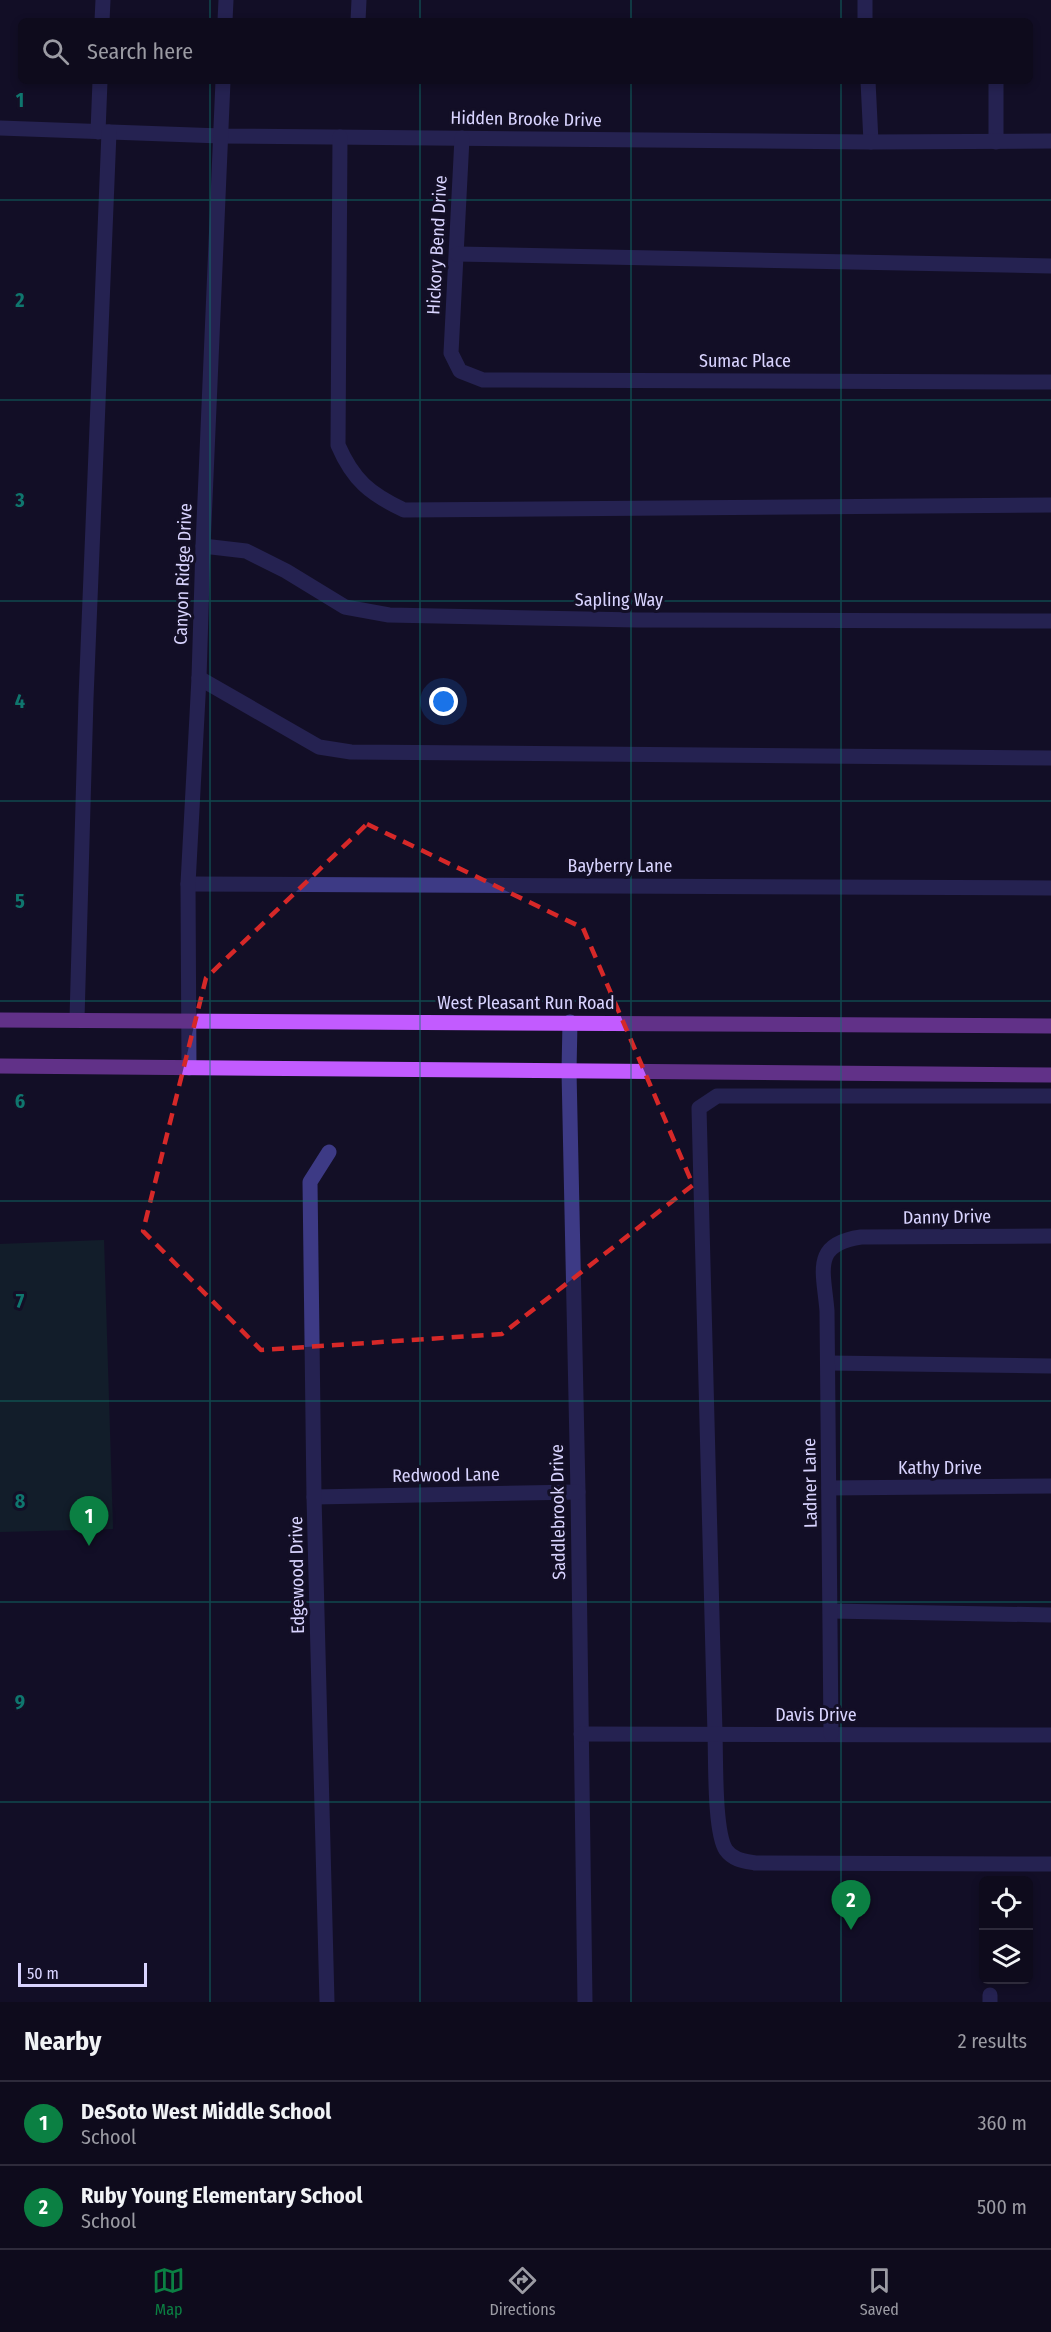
<!DOCTYPE html>
<html lang="en">
<head>
<meta charset="utf-8">
<style>
	:root { --surface:#0e0b1c; --page:#171425; --text:#f1f3f6; --muted:#9b9ba3; --line:#2e2b3b; --accent:#0b8043 }
	body { margin:0; font-family:"Fira Sans Condensed",sans-serif; background:var(--page); color:var(--text) }
	.controls { position:absolute; right:18px; bottom:18px; display:grid; overflow:hidden; border-radius:9px; box-shadow:0 3px 9px #0003 }
	.controls button { width:54px; height:54px; display:grid; place-items:center; padding:0; border:0; border-bottom:2px solid var(--line); background:var(--surface); color:var(--text); font:30px sans-serif }
	.scale { position:absolute; left:18px; bottom:15px; width:129px; box-sizing:border-box; padding-left:6px; border:3px solid #d9d4ff; border-top:0; font-size:16px; line-height:21px; white-space:nowrap; color:#d9d4ff; -webkit-text-stroke:4px #130f26; paint-order:stroke }
	.you { position:absolute; left:444px; top:702px; width:21px; height:21px; margin:-15px; border:4px solid #fff; border-radius:50%; background:#1a73e8; box-shadow:0 0 0 9px #1a73e833 }
	.badge { display:grid; place-items:center; width:39px; height:39px; border-radius:50%; background:var(--accent); color:#fff; font-size:20px; font-weight:700 }
	.pin { position:absolute; translate:-50% -50px; filter:drop-shadow(0 2px 3px #0008) }
	.pin::after { content:''; position:absolute; top:32px; width:21px; height:18px; background:inherit; clip-path:polygon(0 0,100% 0,50% 100%) }
	.list { margin:0; padding:0; list-style:none }
	h2 { display:flex; justify-content:space-between; align-items:center; height:78px; margin:0; padding:0 24px; font-size:26px }
	h2 small { font-size:20px; font-weight:400; color:var(--muted) }
	.list li { display:grid; grid-template-columns:39px 1fr auto; gap:18px; align-items:center; box-sizing:border-box; height:84px; padding:0 24px; border-top:2px solid var(--line) }
	.list b { display:block; font-size:22px; white-space:nowrap }
	.list p { margin:0; font-size:20px; white-space:nowrap; color:var(--muted) }
	.list em { font-size:20px; font-style:normal; color:var(--muted) }
	.icon { flex:none; width:33px; height:33px; fill:none; stroke:currentColor; stroke-width:2; stroke-linecap:round; stroke-linejoin:round }
	.map { position:relative; flex:none; width:1051px; height:2002px; overflow:hidden }
	.search { position:absolute; background:var(--surface); box-shadow:0 3px 9px #0003; left:18px; right:18px; top:18px; height:66px; display:flex; align-items:center; gap:15px; box-sizing:border-box; padding:0 21px; border-radius:9px; color:var(--muted); font-size:22px }
	.sheet { height:246px; background:var(--surface) }
	nav { display:flex; justify-content:space-around; align-items:center; box-sizing:border-box; height:84px; border-top:2px solid var(--line); background:var(--surface); font-size:16px; color:var(--muted) }
	nav a { display:grid; justify-items:center; gap:3px }
	nav .on { color:var(--accent) }
	.map>svg:first-child { display:block }
	.green { fill:#12302f }
	.lines { fill:none; stroke-linecap:round; stroke-linejoin:round }
	.minor { stroke:#3d3a85; stroke-width:15 }
	.major { stroke:#c25bff; stroke-width:15 }
	.marked { fill:none; stroke:#d62828; stroke-width:4.5; stroke-dasharray:12 8; stroke-linejoin:round }
	.grid { fill:none; stroke:#0f766e; stroke-width:1.5; stroke-opacity:0.55 }
	.labels { text-anchor:middle; stroke-width:6; stroke-linejoin:round; paint-order:stroke }
	.street-label { font-size:18px; fill:#d9d4ff; stroke:#130f26 }
	.grid-label { font-size:20px; text-anchor:middle; font-weight:bold; fill:#0f766e; stroke:#130f26; stroke-width:6; stroke-linejoin:round; paint-order:stroke }
</style>
</head>
<body>
<div class="map">
<svg width="1051" height="2002" viewBox="0 0 1051 2002">
	<rect width="100%" height="100%" fill="#130f26"/>
	<polygon class="green" points="104,1240 113,1529 0,1532 0,1244"/>
	<g class="lines">
		<g class="minor">
			<polyline points="865,0 865,21"/>
			<polyline points="102,21 103,0"/>
			<polyline points="225,21 226,0"/>
			<polyline points="358,21 359,0"/>
			<polyline points="868,81 871,142"/>
			<polyline points="996,81 996,142"/>
			<polyline points="0,128 221,136 871,142 1051,141"/>
			<polyline points="98,132 100,81"/>
			<path d="M340,137L338,445C353,480 370,494 404,510L1051,505"/>
			<polyline points="462,138 451,353 460,371 483,380 1051,382"/>
			<polyline points="457,254 1051,266"/>
			<polyline points="203,546 246,551 286,571 345,607 389,615 637,620 1051,621"/>
			<polyline points="199,678 319,747 351,752 1051,758"/>
			<polyline points="188,884 1051,888"/>
			<polyline points="77,1019 86,698 109,132"/>
			<polyline points="570,1022 569,1071 578,1492 585,2002"/>
			<polyline points="189,1068 188,884 199,678 203,546 223,81"/>
			<path d="M1051,1096H717L699,1108L715,1734C716,1759 714,1832 726,1850C733,1860 744,1861 755,1863L1051,1864"/>
			<polyline points="828,1363 1051,1366"/>
			<polyline points="829,1488 1051,1486"/>
			<polyline points="314,1497 578,1492"/>
			<polyline points="831,1611 1051,1615"/>
			<polyline points="581,1734 1051,1735"/>
			<path d="M831,1734L827,1311C824,1272 811,1244 861,1237L1051,1236"/>
			<polyline points="990,1995 990,2002"/>
			<polyline points="327,2002 314,1497 310,1182 329,1152"/>
		</g>
		<g class="major">
			<polyline points="0,1020 1051,1026"/>
			<polyline points="0,1066 1051,1075"/>
		</g>
	</g>
	<path d="M0 0H1051V2002H0ZM367,824L583,928L693,1185L502,1334L261,1350L143,1231L206,978Z" fill="#130f26" fill-opacity=".55" fill-rule="evenodd"/>
	<path class="marked" d="M367,824L583,928L693,1185L502,1334L261,1350L143,1231L206,978Z"/>
	<path class="grid" d="M210,0V21M420,0V21M631,0V21M841,0V21M210,81V2002M420,81V2002M631,81V2002M841,81V2002M0,200H1051M0,400H1051M0,601H1051M0,801H1051M0,1001H1051M0,1201H1051M0,1401H1051M0,1602H1051M0,1802H1051"/>
	<g class="labels">
		<g class="street-label">
			<text transform="translate(526 119) rotate(1)" y="6">Hidden Brooke Drive</text>
			<text transform="translate(437 245) rotate(-87)" y="6">Hickory Bend Drive</text>
			<text x="745" y="367">Sumac Place</text>
			<text transform="translate(183 574) rotate(-88)" y="6">Canyon Ridge Drive</text>
			<text x="619" y="606">Sapling Way</text>
			<text x="620" y="872">Bayberry Lane</text>
			<text x="526" y="1009">West Pleasant Run Road</text>
			<text transform="translate(947 1217) rotate(-1)" y="6">Danny Drive</text>
			<text x="940" y="1474">Kathy Drive</text>
			<text transform="translate(446 1475) rotate(-1)" y="6">Redwood Lane</text>
			<text transform="translate(810 1483) rotate(-91)" y="6">Ladner Lane</text>
			<text transform="translate(558 1512) rotate(-91)" y="6">Saddlebrook Drive</text>
			<text transform="translate(297 1575) rotate(-91)" y="6">Edgewood Drive</text>
			<text x="816" y="1721">Davis Drive</text>
		</g>
	</g>
	<g class="grid-label">
		<text x="20" y="107">1</text>
		<text x="20" y="307">2</text>
		<text x="20" y="507">3</text>
		<text x="20" y="708">4</text>
		<text x="20" y="908">5</text>
		<text x="20" y="1108">6</text>
		<text x="20" y="1308">7</text>
		<text x="20" y="1508">8</text>
		<text x="20" y="1709">9</text>
	</g>
</svg>
<div class="controls">
<button><svg class="icon" aria-label="locate" viewBox="0 0 24 24"><circle cx="12" cy="12" r="6"/><path d="M12 2v4M12 18v4M2 12h4M18 12h4"/></svg></button>
<button><svg class="icon" aria-label="layers" viewBox="0 0 24 24"><path d="M12 4l9 5-9 5-9-5zM3 14l9 5 9-5"/></svg></button>
</div>
<div class="scale">50 m</div>
<div class="you"></div>
<div class="pin badge" style="left:89px;top:1546px">1</div>
<div class="pin badge" style="left:851px;top:1930px">2</div>
<div class="search"><svg class="icon" aria-label="search" viewBox="0 0 24 24"><circle cx="10" cy="10" r="6"/><path d="M15 15l6 6"/></svg>Search here</div>
</div>
<section class="sheet">
<h2>Nearby<small>2 results</small></h2>
<ul class="list">
<li><span class="badge">1</span><div><b>DeSoto West Middle School</b><p>School</p></div><em>360 m</em></li>
<li><span class="badge">2</span><div><b>Ruby Young Elementary School</b><p>School</p></div><em>500 m</em></li>
</ul>
</section>
<nav>
<a class="on"><svg class="icon" aria-label="map" viewBox="0 0 24 24"><path d="M3 6l6-2 6 2 6-2v14l-6 2-6-2-6 2zM9 4v14M15 6v14"/></svg>Map</a>
<a><svg class="icon" aria-label="directions" viewBox="0 0 24 24"><path d="M12 3l9 9-9 9-9-9zM9 14v-3h6M13 9l2 2-2 2"/></svg>Directions</a>
<a><svg class="icon" aria-label="saved" viewBox="0 0 24 24"><path d="M7 4h10v16l-5-4-5 4z"/></svg>Saved</a>
</nav>
</body>
</html>
